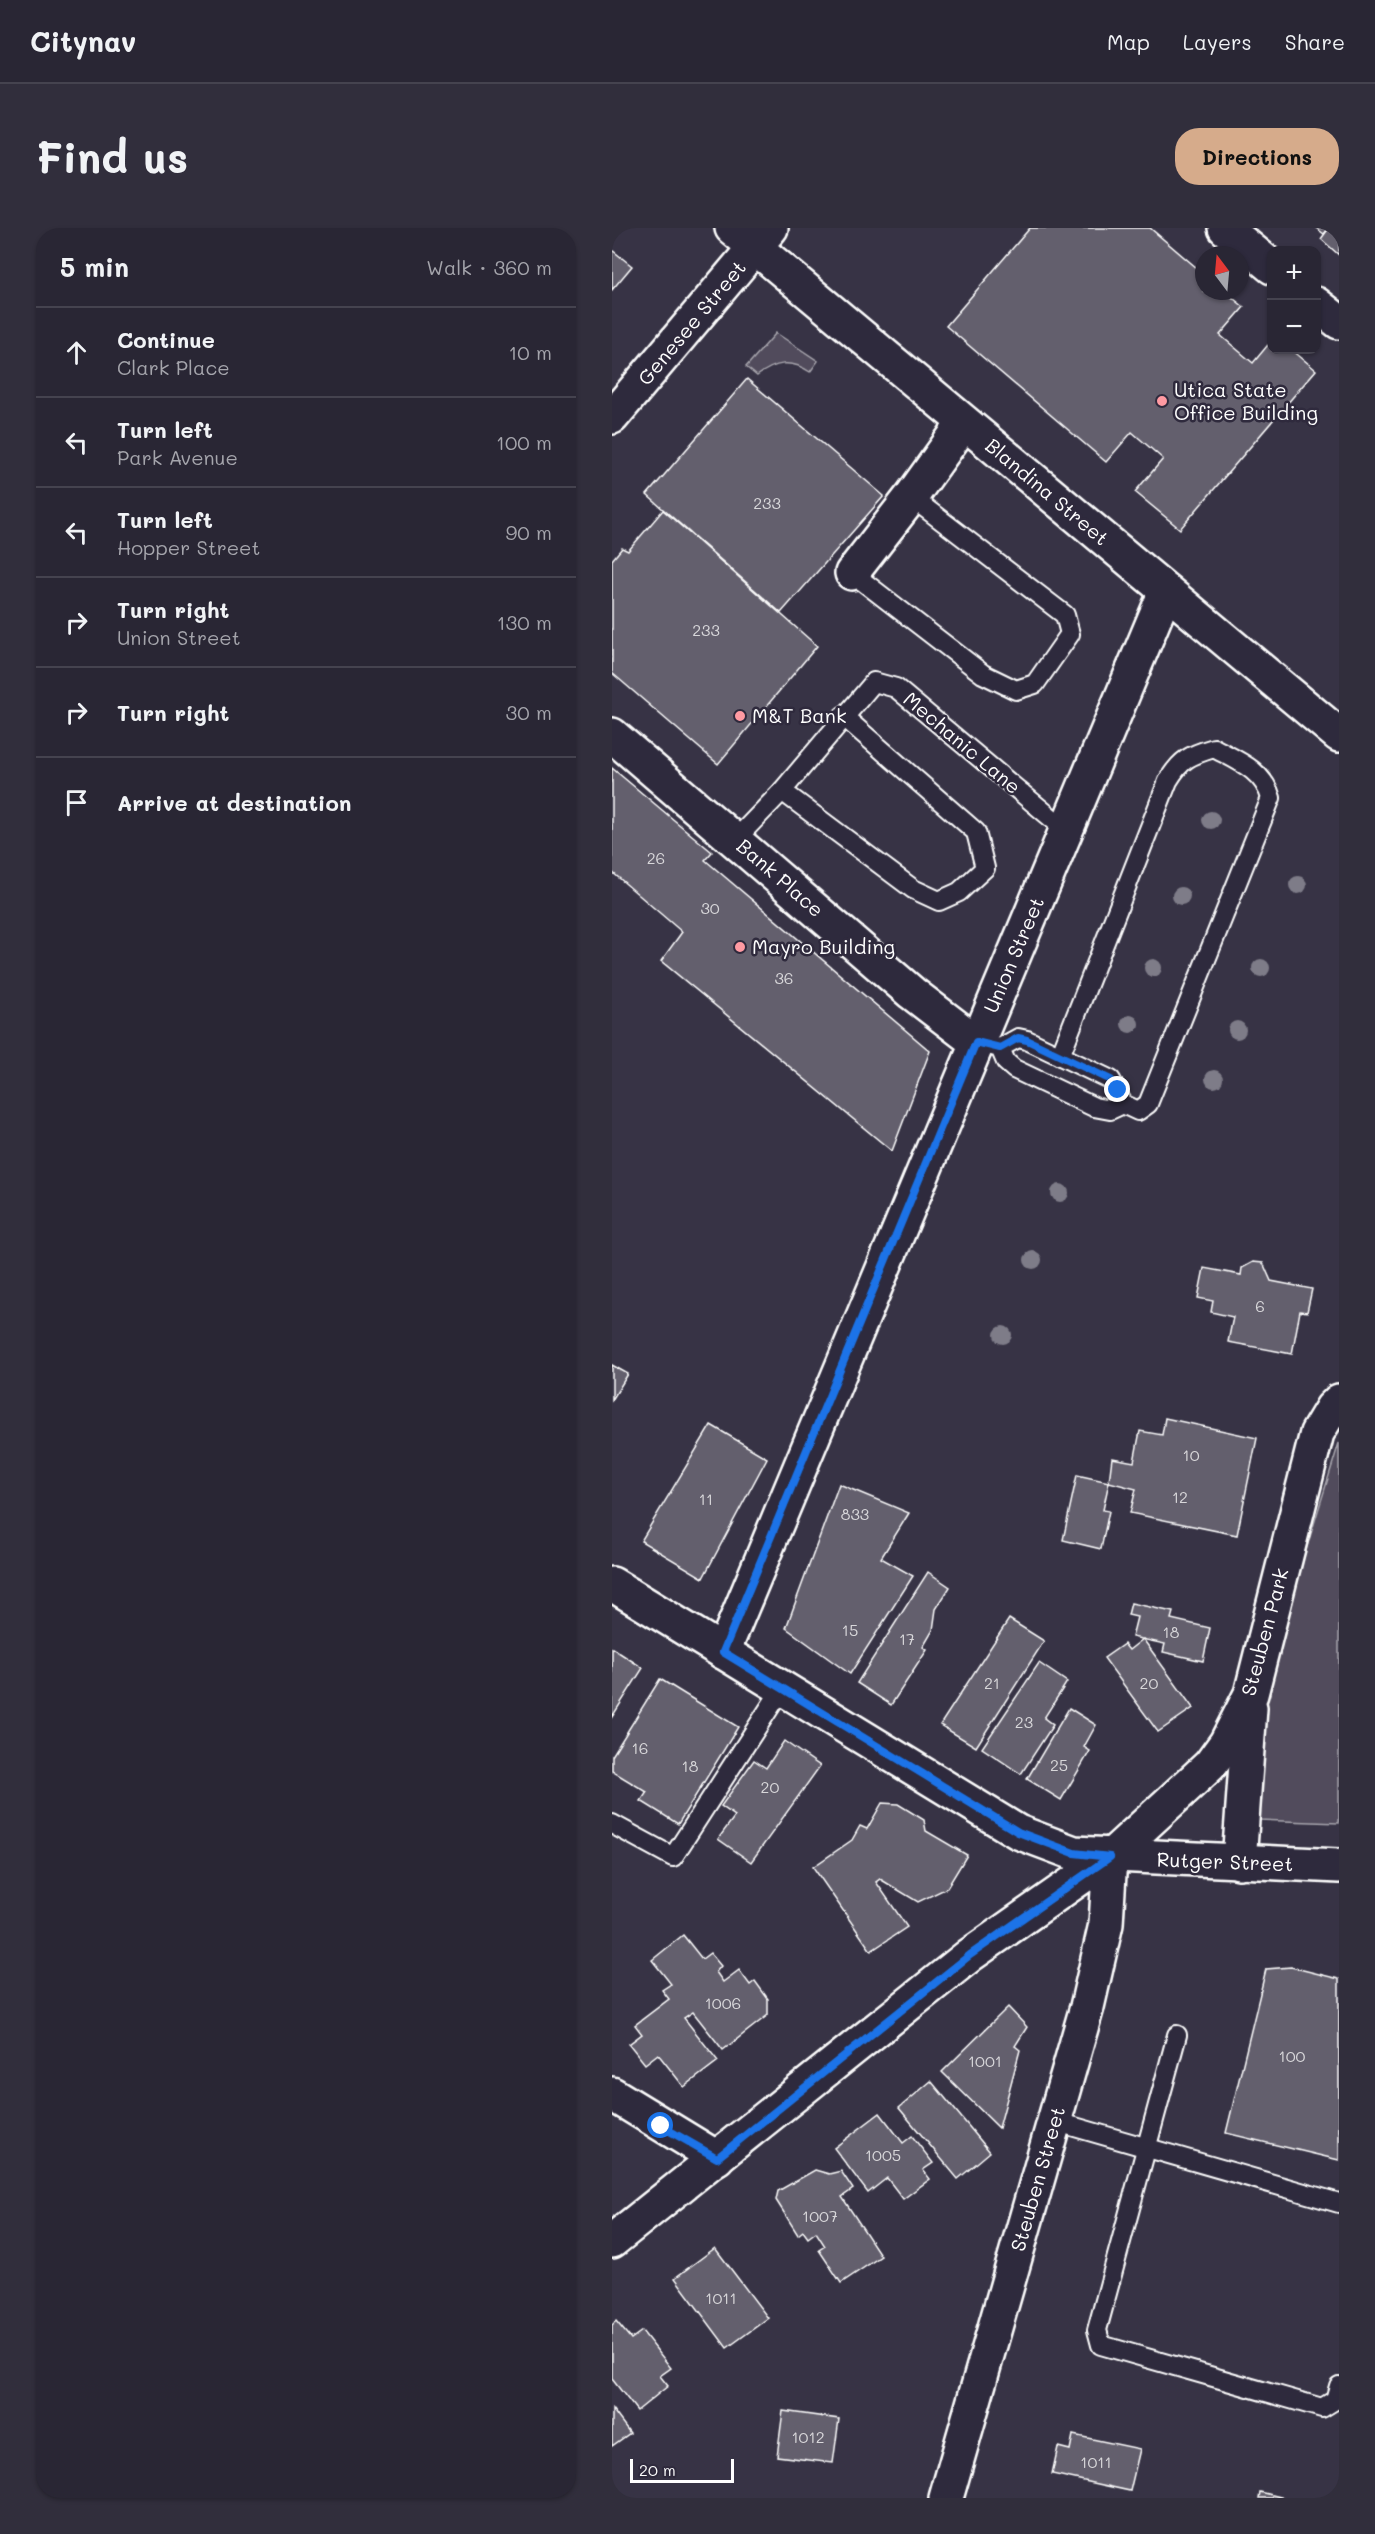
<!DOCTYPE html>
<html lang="en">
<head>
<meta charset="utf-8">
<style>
	:root { --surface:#292634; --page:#312e3c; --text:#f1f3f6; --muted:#a5a5ac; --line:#45434f; --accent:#d6ab8b }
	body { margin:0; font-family:Mali,sans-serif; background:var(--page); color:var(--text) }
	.controls { position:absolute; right:18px; top:18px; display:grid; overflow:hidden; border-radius:12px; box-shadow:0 2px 4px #0004 }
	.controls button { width:54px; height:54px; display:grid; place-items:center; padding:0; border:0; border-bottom:2px solid var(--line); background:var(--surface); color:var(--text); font:30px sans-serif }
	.compass { position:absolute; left:583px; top:18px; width:54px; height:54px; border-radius:50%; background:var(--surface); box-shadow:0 2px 4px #0004; rotate:344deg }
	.scale { position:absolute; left:18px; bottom:15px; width:104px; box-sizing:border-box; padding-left:6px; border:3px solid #fff; border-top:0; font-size:16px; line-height:21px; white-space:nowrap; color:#fff; -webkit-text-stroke:4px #2f2a3d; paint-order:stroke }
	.stop { position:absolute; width:18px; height:18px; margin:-14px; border:4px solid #1a73e8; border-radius:50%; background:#fff }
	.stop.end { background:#1a73e8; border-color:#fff; box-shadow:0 2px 6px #0008 }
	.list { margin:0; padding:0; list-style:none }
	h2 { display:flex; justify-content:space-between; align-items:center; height:78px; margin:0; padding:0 24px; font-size:26px }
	h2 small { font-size:20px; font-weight:400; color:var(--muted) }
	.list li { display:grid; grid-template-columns:39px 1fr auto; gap:18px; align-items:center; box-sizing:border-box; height:90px; padding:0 24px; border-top:2px solid var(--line) }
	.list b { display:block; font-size:22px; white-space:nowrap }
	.list p { margin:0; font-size:20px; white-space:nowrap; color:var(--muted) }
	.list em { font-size:20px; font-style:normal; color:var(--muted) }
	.icon { flex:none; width:33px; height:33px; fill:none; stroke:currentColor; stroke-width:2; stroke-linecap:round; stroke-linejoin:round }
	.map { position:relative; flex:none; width:727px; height:2270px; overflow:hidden; border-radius:24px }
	header { display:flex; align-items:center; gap:36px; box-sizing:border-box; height:84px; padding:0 30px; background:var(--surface); border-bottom:2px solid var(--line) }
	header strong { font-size:28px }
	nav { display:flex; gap:33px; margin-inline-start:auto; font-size:21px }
	.intro { display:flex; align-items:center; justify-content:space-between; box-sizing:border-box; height:144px; padding:0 36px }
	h1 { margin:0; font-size:42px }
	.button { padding:15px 27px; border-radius:24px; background:var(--accent); color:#111; font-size:21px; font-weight:700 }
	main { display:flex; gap:36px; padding:0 36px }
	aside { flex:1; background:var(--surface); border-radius:24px; box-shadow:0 2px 4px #0004 }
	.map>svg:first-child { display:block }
	.green { fill:#514c5c; stroke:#a8a6ae; stroke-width:1.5 }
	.building { fill:#635f6d; stroke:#fff; stroke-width:1.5 }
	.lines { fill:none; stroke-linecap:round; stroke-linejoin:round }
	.service-casing { stroke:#fff; stroke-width:22 }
	.minor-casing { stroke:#fff; stroke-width:38 }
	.tertiary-casing { stroke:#fff; stroke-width:38 }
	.secondary-casing { stroke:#fff; stroke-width:38 }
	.service { stroke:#2f2a3d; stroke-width:18 }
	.minor { stroke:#2f2a3d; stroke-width:33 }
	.tertiary { stroke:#2f2a3d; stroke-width:33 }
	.secondary { stroke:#2f2a3d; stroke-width:33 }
	.tree { fill:#7e7c88 }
	.route { stroke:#1a73e8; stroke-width:8 }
	.poi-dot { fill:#ff9aa2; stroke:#2f2a3d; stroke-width:2 }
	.labels { text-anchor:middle; stroke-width:5; stroke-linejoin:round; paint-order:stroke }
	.number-label { font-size:16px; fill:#d8d7da }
	.street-label { font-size:20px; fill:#fff; stroke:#2f2a3d }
	.poi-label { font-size:20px; fill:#fff; stroke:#2f2a3d; text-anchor:start }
</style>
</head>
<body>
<header>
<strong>Citynav</strong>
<nav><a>Map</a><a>Layers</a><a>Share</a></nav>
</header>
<div class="intro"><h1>Find us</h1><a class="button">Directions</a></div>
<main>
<aside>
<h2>5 min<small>Walk · 360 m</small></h2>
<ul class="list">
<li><svg class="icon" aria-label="ahead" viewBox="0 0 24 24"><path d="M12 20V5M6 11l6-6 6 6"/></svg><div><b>Continue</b><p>Clark Place</p></div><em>10 m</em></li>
<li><svg class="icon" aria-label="left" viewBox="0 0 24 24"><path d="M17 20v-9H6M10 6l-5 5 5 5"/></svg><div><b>Turn left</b><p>Park Avenue</p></div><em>100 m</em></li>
<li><svg class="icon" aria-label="left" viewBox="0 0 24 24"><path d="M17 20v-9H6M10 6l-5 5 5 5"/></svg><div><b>Turn left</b><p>Hopper Street</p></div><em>90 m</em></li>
<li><svg class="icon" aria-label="right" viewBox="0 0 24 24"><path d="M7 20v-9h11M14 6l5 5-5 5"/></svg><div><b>Turn right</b><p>Union Street</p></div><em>130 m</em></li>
<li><svg class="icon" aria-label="right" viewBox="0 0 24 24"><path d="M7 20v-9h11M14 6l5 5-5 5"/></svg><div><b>Turn right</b></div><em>30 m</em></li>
<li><svg class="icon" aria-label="arrive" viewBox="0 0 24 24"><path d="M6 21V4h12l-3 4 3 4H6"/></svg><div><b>Arrive at destination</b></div></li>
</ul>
</aside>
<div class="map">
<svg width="727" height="2270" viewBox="0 0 727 2270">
	<rect width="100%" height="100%" fill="#373345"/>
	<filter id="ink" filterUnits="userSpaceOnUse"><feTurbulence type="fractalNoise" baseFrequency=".0167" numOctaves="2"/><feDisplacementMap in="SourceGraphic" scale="12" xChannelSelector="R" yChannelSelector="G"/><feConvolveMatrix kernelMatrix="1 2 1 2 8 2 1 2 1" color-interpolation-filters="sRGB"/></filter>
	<g filter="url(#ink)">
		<g class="green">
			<path d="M164,105L206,133L198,144C179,131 163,134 145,148L134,139Z"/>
			<polygon points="727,1215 727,1595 647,1592 649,1506 664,1419"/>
		</g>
		<g class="building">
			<polygon points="418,0 538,0 592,46 592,63 612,63 632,79 608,107 641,135 660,112 660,122 680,122 704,142 568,301 523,264 551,231 520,204 494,234 334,98"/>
			<polygon points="704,0 717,0 712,6"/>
			<polygon points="717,0 727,0 727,27 709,11"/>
			<polygon points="0,22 20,38 0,62"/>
			<polygon points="135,151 272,268 169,385 35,267"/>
			<polygon points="51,282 205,418 106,536 0,445 0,332 10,320 16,323"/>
			<polygon points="0,540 100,624 93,632 318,823 280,923 49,733 70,704 0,644"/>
			<polygon points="641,1034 651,1035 659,1053 700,1061 695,1084 688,1083 680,1126 616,1114 621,1089 599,1084 601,1073 586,1070 592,1040 629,1047 630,1040"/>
			<polygon points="0,1137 16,1146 0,1172"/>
			<polygon points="553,1190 645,1210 625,1307 518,1285 524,1261 497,1254 500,1230 522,1234 528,1203 550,1207"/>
			<polygon points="99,1197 155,1230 91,1350 29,1313"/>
			<polygon points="465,1247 497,1254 491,1282 497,1283 489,1321 451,1312"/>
			<polygon points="227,1256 297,1285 269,1330 301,1348 238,1446 174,1400"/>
			<polygon points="316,1344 338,1359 324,1381 321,1402 311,1419 315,1422 279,1477 245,1455"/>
			<polygon points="519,1375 561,1384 559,1391 598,1400 591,1433 551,1424 553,1416 520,1409 525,1389 516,1387"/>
			<polygon points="397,1391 432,1413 364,1519 328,1497"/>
			<polygon points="531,1411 581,1480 546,1504 492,1430 512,1416 517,1422"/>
			<polygon points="0,1420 31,1440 0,1489"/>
			<polygon points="427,1435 455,1454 432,1490 441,1497 409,1546 370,1520"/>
			<polygon points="48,1451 126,1499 66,1596 29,1573 35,1564 0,1543 0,1528"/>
			<polygon points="457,1480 484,1497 472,1519 478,1523 449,1572 415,1551"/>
			<polygon points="172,1513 208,1538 139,1634 106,1611 123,1588 109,1578 142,1532 154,1540"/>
			<polygon points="270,1575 286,1576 312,1592 314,1603 355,1627 335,1660 306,1674 268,1651 264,1654 295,1699 259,1723 201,1639 240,1612 248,1598 255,1601"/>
			<polygon points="71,1707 90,1731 98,1725 109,1738 104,1744 111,1754 127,1742 138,1757 143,1753 156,1771 156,1787 111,1822 81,1784 72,1790 106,1833 72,1859 46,1826 33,1836 17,1816 30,1806 23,1797 57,1771 50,1762 59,1756 40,1732"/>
			<polygon points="679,1739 727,1751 727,1932 614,1905 654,1741"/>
			<polygon points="396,1779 415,1799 403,1818 408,1822 387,1900 330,1844"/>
			<polygon points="319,1853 378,1924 346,1951 287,1880"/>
			<polygon points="268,1885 291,1915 300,1908 321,1935 311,1942 318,1951 291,1971 275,1950 256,1965 222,1920"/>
			<polygon points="203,1942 217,1946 229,1943 241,1961 230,1969 269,2028 229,2055 207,2022 213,2018 204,2004 196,2010 191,2003 186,2007 164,1972 166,1963"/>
			<polygon points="103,2020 156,2090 115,2120 63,2050"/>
			<polygon points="4,2093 19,2111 30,2103 59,2140 48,2148 56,2158 25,2183 0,2151 0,2097"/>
			<polygon points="0,2181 18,2205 0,2218"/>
			<polygon points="171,2183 227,2191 221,2235 165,2228"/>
			<polygon points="461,2207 528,2221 518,2263 440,2246 446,2219 458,2222"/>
			<polygon points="648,2264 673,2270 647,2270"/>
		</g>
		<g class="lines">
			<g class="service-casing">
				<g id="service">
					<polyline points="240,345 371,446 404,462 423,456 458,406 453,387 299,269"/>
					<polyline points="170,563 301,661 327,673 347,664 373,640 364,604 231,488"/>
					<polyline points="123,612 170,563 262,454 284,460 455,603"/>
					<polyline points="364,814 388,820 406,810 415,812 499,852 511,876 498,882 482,879 402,841 394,834 388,820"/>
					<path d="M448,828L556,553C569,531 578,527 602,520C626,533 651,542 659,570L536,876L526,883L511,876"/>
					<polyline points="0,1596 61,1629 171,1459"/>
					<polyline points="565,1807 485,2102 489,2117 710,2180 723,2172 727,2158"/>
					<polyline points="442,1893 727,1975"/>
				</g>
			</g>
			<g class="minor-casing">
				<g id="minor">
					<polyline points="120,0 727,507"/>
					<polyline points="613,0 660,39"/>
					<polyline points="704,76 727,94"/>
					<polyline points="240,345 299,269 352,195"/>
					<polyline points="0,507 300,765 364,814"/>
					<polyline points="111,1424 554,363"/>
					<polyline points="0,1866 105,1930"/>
					<polyline points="334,2270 475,1779 494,1696 498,1629"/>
				</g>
			</g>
			<g class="tertiary-casing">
				<g id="tertiary">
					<polyline points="0,1356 406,1604 462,1625 727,1638"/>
					<polyline points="627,1634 638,1480"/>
					<polyline points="0,2013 358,1727 498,1629 598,1537 614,1515 639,1466 705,1205 720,1180 727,1173"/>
				</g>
			</g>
			<g class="secondary-casing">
				<polyline id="secondary" points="0,189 159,0"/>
			</g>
			<use href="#service" class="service"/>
			<use href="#minor" class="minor"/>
			<use href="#tertiary" class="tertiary"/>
			<use href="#secondary" class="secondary"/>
		</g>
		<g class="tree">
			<circle cx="599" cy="592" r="9"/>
			<circle cx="686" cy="657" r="9"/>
			<circle cx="569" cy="668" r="9"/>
			<circle cx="541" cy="740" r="9"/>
			<circle cx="649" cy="740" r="9"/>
			<circle cx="518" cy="796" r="9"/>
			<circle cx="625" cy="802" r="9"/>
			<circle cx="602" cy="851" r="9"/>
			<circle cx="448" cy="965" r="9"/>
			<circle cx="421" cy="1032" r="9"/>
			<circle cx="391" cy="1107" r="9"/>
		</g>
	</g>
	<g class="lines" filter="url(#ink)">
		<polyline class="route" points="49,1898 105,1930 358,1727 498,1629 462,1625 406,1604 111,1424 364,814 388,820 406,810 415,812 499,852 506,862"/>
	</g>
	<g class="poi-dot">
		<circle cx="550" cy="173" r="6"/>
		<circle cx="128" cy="488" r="6"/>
		<circle cx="128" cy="719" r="6"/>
	</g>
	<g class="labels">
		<g class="number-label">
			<text x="155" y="281">233</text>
			<text x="94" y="408">233</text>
			<text x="44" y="636">26</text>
			<text x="98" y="686">30</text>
			<text x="172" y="756">36</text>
			<text x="648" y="1084">6</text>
			<text x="579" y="1233">10</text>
			<text x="568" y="1275">12</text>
			<text x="94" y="1277">11</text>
			<text x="243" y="1292">833</text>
			<text x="238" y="1408">15</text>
			<text x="559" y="1410">18</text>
			<text x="295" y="1417">17</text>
			<text x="380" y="1461">21</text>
			<text x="537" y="1461">20</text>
			<text x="412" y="1500">23</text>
			<text x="28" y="1526">16</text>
			<text x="447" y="1543">25</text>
			<text x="78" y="1544">18</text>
			<text x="158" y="1565">20</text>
			<text x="111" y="1781">1006</text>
			<text x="680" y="1834">100</text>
			<text x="373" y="1839">1001</text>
			<text x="271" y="1933">1005</text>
			<text x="208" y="1994">1007</text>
			<text x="109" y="2076">1011</text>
			<text x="196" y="2215">1012</text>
			<text x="484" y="2240">1011</text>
		</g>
		<g class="street-label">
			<text transform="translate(80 95) rotate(-50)" y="7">Genesee Street</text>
			<text transform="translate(435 264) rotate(40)" y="7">Blandina Street</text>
			<text transform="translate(350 515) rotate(40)" y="7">Mechanic Lane</text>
			<text transform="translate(168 650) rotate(41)" y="7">Bank Place</text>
			<text transform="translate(402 727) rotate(-67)" y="7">Union Street</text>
			<text transform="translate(653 1404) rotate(-75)" y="7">Steuben Park</text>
			<text transform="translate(613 1634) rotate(2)" y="7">Rutger Street</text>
			<text transform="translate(426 1951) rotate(-74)" y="7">Steuben Street</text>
		</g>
		<g class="poi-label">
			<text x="562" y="169">Utica State<tspan x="562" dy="23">Office Building</tspan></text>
			<text x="140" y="495">M&amp;T Bank</text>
			<text x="140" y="726">Mayro Building</text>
		</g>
	</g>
</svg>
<div class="controls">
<button>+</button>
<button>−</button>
</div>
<svg class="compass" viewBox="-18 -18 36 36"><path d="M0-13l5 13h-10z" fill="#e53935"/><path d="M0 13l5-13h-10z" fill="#a5a5ac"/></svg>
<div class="scale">20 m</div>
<div class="stop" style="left:49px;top:1898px"></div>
<div class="stop end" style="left:506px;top:862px"></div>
</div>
</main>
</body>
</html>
